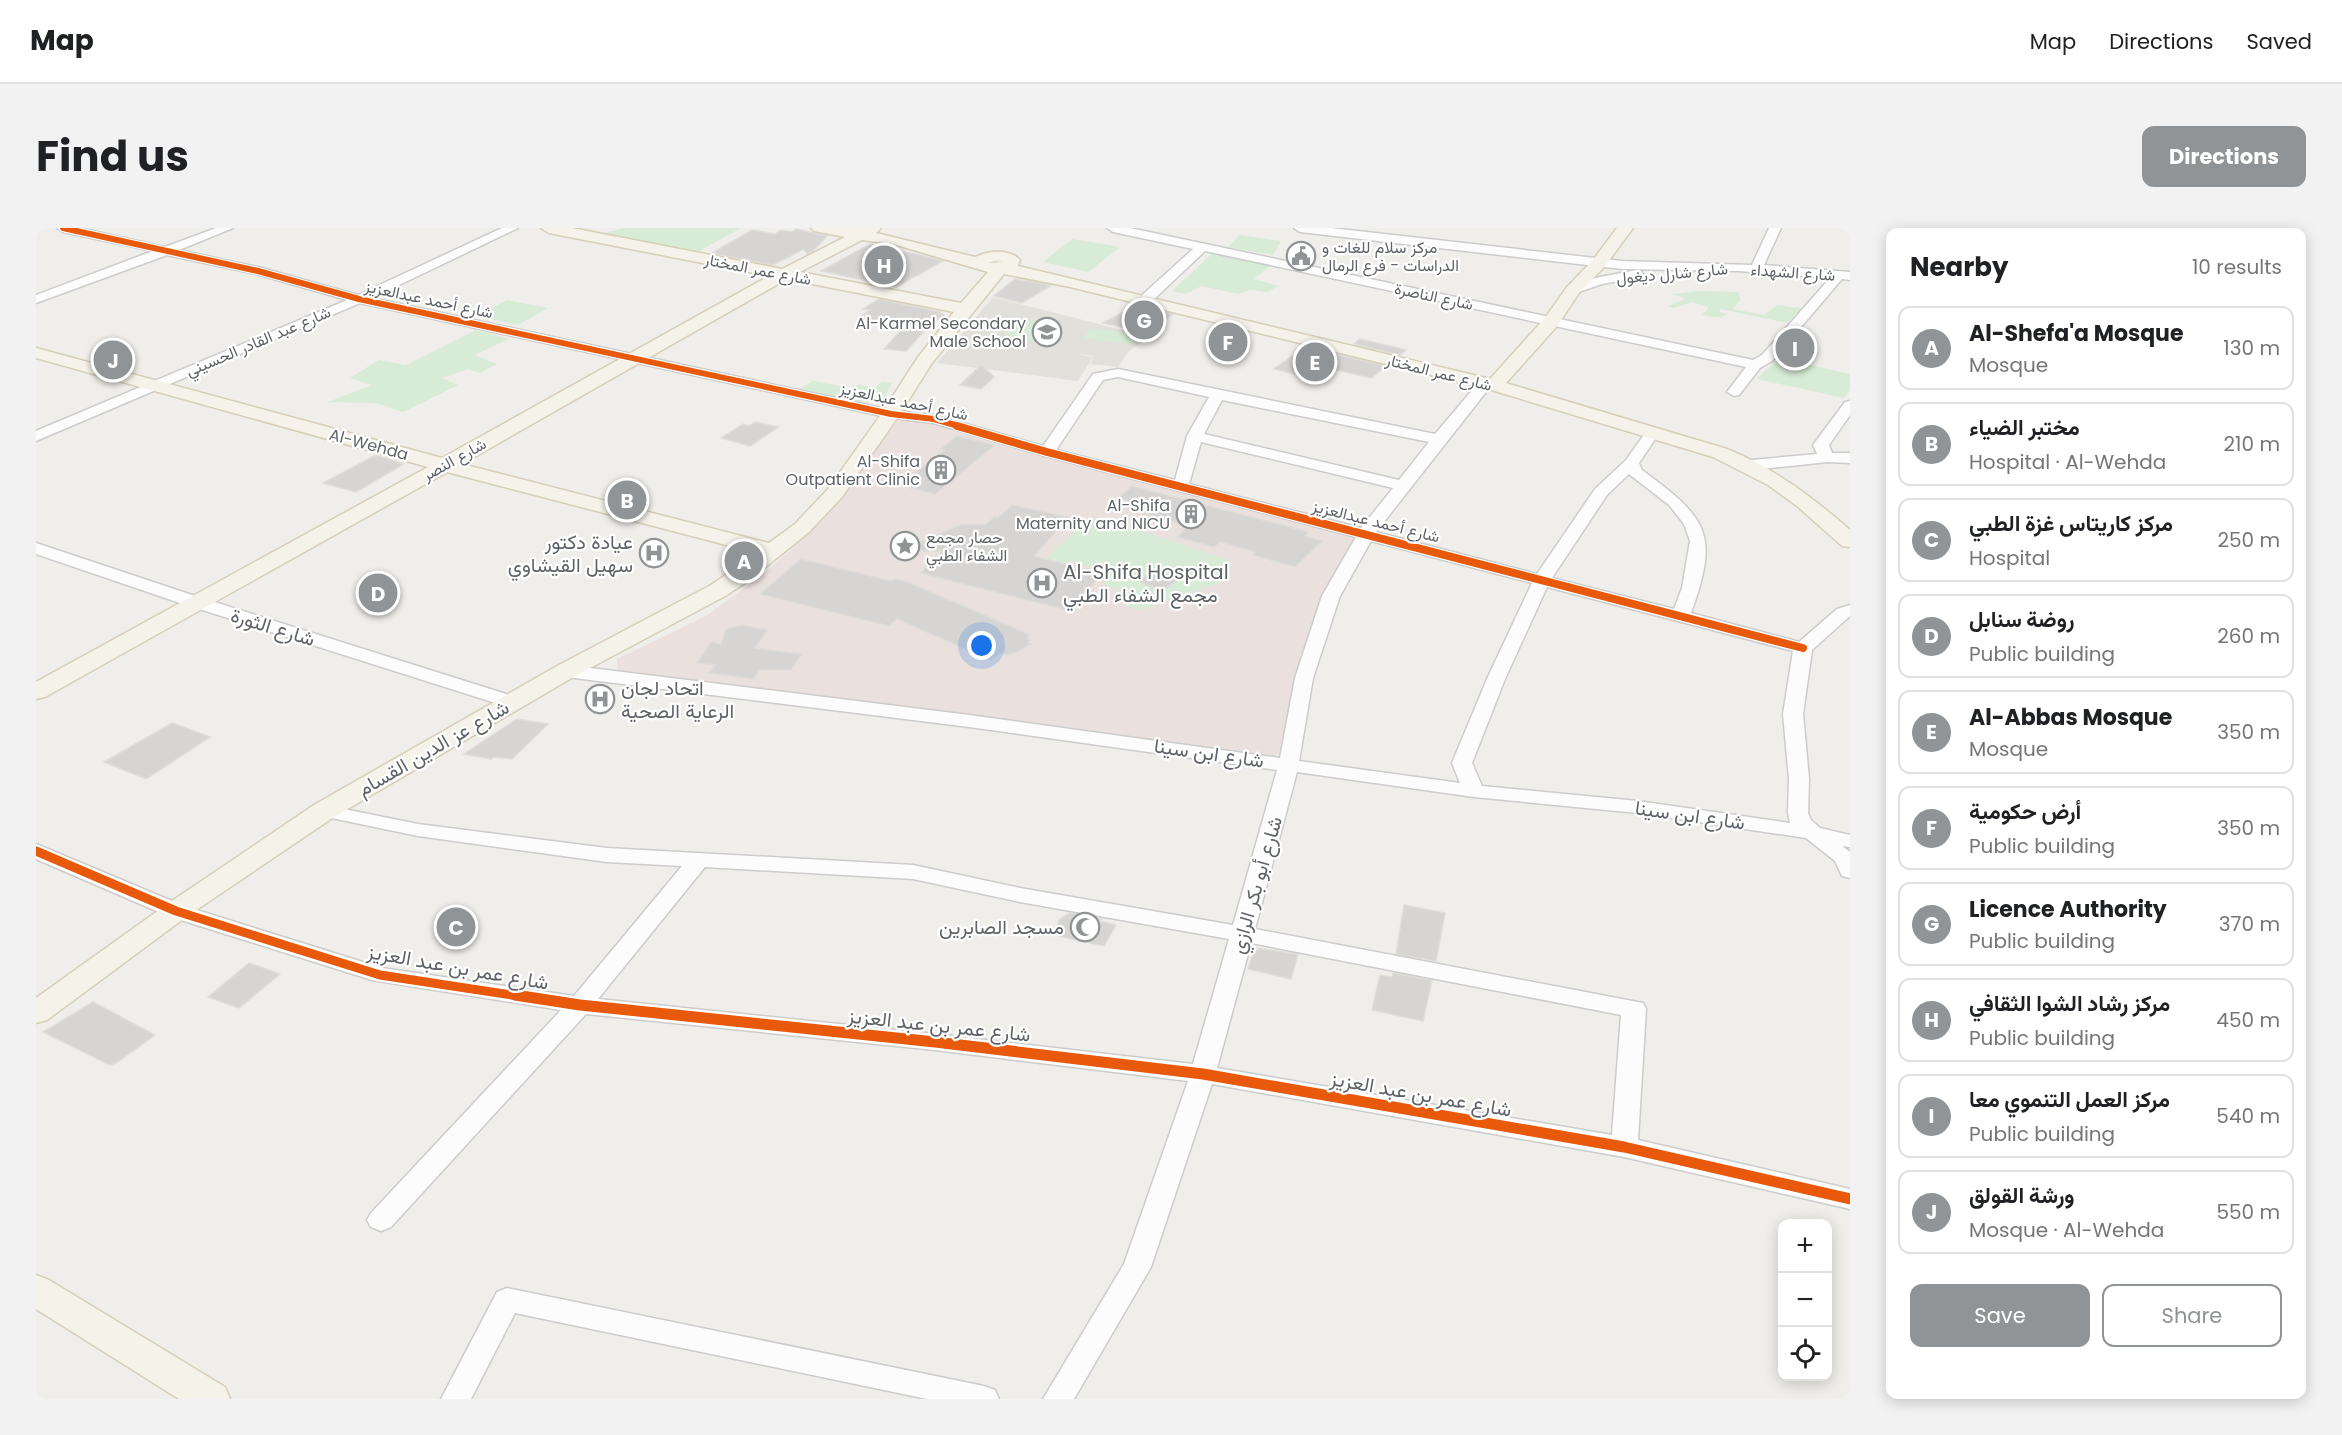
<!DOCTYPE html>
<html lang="en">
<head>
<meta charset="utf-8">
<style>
	:root { --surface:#fff; --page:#f2f2f2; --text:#202124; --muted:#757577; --line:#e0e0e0; --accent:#919496 }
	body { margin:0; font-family:Poppins,Vazirmatn,sans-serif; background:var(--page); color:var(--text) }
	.controls { position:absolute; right:18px; bottom:18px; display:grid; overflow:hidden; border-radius:12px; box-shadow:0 3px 15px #0003 }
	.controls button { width:54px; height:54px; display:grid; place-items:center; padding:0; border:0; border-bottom:2px solid var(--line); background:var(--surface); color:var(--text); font:30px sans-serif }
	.you { position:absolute; left:946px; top:418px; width:21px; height:21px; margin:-15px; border:4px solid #fff; border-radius:50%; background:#1a73e8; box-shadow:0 0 0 9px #1a73e833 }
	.badge { display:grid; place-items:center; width:39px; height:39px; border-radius:50%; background:var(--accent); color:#fff; font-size:20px; font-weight:700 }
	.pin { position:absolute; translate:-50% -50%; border:3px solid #fff; box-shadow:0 2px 6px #0006 }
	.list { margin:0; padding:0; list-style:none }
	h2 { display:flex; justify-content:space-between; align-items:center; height:78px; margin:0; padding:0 24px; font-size:26px }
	h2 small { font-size:20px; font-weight:400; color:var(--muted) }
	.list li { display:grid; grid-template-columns:39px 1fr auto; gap:18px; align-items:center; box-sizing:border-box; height:84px; margin:0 12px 12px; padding:0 12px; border:2px solid var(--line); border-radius:12px }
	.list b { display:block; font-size:22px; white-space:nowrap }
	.list p { margin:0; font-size:20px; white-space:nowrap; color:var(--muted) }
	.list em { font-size:20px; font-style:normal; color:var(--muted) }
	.actions { display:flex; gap:12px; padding:18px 24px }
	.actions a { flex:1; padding:14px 0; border:2px solid var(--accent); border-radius:12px; text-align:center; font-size:21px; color:var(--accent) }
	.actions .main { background:var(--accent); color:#fff }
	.icon { flex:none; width:33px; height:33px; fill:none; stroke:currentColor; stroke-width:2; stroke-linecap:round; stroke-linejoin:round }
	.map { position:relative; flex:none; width:1814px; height:1171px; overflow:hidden; border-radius:12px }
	header { display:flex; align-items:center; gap:36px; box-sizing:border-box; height:84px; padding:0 30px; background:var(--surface); border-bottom:2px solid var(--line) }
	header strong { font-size:28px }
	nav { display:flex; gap:33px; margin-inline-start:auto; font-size:21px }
	.intro { display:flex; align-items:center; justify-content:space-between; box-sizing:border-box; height:144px; padding:0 36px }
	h1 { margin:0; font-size:42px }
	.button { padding:15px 27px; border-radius:12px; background:var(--accent); color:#fff; font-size:21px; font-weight:700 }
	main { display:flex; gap:36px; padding:0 36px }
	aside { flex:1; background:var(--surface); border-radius:12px; box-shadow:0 3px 15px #0003 }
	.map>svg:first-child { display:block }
	.education { fill:#e2e0da }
	.medical { fill:#eae0de }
	.green { fill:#d8ebd6 }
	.building { fill:#d6d5d3; stroke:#deddd9; stroke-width:1.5 }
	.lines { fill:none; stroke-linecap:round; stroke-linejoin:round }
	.minor-casing { stroke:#cbcccc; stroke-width:3 }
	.major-casing { stroke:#d7ceb8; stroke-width:3 }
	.minor { fill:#fdfcfc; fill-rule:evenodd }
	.major { fill:#f4f2e9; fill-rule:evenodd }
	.cycleway-far3-casing { stroke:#fff; stroke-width:8 }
	.cycleway-far2-casing { stroke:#fff; stroke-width:10 }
	.cycleway-far1-casing { stroke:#fff; stroke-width:13 }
	.cycleway-casing { stroke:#fff; stroke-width:15 }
	.cycleway-far3 { stroke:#e8590c; stroke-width:6 }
	.cycleway-far2 { stroke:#e8590c; stroke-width:8 }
	.cycleway-far1 { stroke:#e8590c; stroke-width:9 }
	.cycleway { stroke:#e8590c; stroke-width:11 }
	.labels { text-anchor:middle; stroke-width:4.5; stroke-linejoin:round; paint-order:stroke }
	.far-poi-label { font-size:16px; fill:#5f6368; stroke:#fff; text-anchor:end }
	.far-street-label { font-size:16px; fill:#5f6368; stroke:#fff }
	.poi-label { font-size:20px; fill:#5f6368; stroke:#fff; text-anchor:end }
	.street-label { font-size:20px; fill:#5f6368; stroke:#fff }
</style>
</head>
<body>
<header>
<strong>Map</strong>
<nav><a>Map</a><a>Directions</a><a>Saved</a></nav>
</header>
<div class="intro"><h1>Find us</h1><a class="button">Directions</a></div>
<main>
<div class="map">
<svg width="1814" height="1171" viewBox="0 0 1814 1171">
	<rect width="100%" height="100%" fill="#efeeea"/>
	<polygon class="education" points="957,69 1094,104 1116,108 1093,123 1082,139 1054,136 1058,128 1041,126 1057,129 1042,153 901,135"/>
	<polygon class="medical" points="870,191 883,191 1323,308 1250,524 1236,529 582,446 581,431 670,388 729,345 787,292 861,194"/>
	<g class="green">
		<polygon points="589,0 705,0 656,27 560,7"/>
		<polygon points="1203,7 1245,13 1237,27 1192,19"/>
		<polygon points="1036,11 1084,19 1052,44 1007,34"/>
		<polygon points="1178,24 1235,37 1218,51 1243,58 1231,64 1215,62 1202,66 1166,58 1149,66 1136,63"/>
		<path d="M1663,63L1702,64L1705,71L1697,81L1728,87L1741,77L1765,80L1751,95L1685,81L1683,84L1692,86C1684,91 1675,89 1666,87L1673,79L1656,74L1637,80L1631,78L1650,71L1637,66Z"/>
		<polygon points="471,72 512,80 482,97 440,88"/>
		<path d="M992,92L1020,96L1025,101C1012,116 986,117 969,105L979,94Z"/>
		<polygon points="1055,100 1103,107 1096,116 1047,110"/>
		<polygon points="440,102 473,111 438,127 461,136 444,145 432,141 406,150 422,157 367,184 340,175 292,174 336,157 314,150 343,132 370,137"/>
		<polygon points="1743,130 1814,146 1814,162 1808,170 1721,151"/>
		<polygon points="777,153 814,160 822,157 840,159 846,154 856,155 847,172 822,176 760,163"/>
		<polygon points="1058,290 1070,291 1190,331 1195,336 1196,341 1190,350 1180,356 1103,383 1088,377 1098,365 1066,356 1072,345 1036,333 1025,336 968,365 1053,292"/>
	</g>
	<g class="building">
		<polygon points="760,1 791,8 777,23 771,26 768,21 737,37 676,25 716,2 739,6 745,2 756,4"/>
		<polygon points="834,16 893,29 907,33 860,59 785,43"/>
		<polygon points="979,51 1004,55 1014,58 986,75 958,68"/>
		<polygon points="843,71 904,84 902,85 908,87 894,97 870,123 848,121 867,100 825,92 832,87 827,87 834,82 827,81"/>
		<polygon points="1099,78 1119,82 1137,86 1113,105 1067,95"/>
		<polygon points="1323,111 1370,122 1364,127 1318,116"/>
		<polygon points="1269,119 1350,138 1335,150 1301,142 1286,153 1238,141"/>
		<polygon points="945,137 958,149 945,161 924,157"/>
		<polygon points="719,194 742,199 714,218 685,210 707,196 713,198"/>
		<polygon points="921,208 959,217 899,266 862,257 909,222 905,221"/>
		<polygon points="340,227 368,236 320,264 287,255"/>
		<polygon points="1096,258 1273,304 1269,308 1286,313 1259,339 1217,327 1220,324 1184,314 1178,319 1141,309 1153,298 1083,279 1091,273 1082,270"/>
		<polygon points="976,277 1033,289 998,328 1067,346 1031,382 884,345 907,323 863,323 926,296 949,297 958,289 962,290"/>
		<polygon points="765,331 855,353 858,351 869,353 995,407 991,410 995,412 992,414 995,416 979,425 972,427 966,425 954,432 861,391 853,398 724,366"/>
		<polygon points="1120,341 1145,350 1126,363 1102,353"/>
		<polygon points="706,397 732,402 719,420 766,426 755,442 723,442 718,451 673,445 679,437 661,435 675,414 685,416 690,401"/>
		<polygon points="481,491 512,496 476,531 458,529 455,531 428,526"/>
		<polygon points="136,495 174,509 110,551 68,534"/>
		<polygon points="1368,677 1409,685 1400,733 1360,726"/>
		<polygon points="1034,685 1066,691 1064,693 1080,697 1068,718 1023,708 1019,702 1024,691"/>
		<polygon points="1219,720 1262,726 1255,751 1212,741"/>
		<polygon points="213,735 244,746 203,780 172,769"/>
		<polygon points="1357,745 1396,752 1387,793 1336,782 1344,747 1356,749"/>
		<polygon points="57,774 119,807 80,835 74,837 7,804"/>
	</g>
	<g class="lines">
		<g class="minor-casing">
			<g id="minor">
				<path d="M21,0H43L129,19L180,0H197L143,22L226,40L322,67L466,0H482L336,70L855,182L898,187L1007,218L1057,146L1082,141L1399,206L1438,160L1442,151L1447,150L1454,154L1450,164L1340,304L1501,346L1559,261L1590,232L1612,201H1622L1624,204L1603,235L1606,242C1671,290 1684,305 1655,385L1763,414L1801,381L1814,377V388L1776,422L1767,486L1773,551L1772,585L1775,592L1784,600L1814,607V619L1806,618L1814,624V650L1806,648L1799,633L1770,610L1602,585L1438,569L1261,544L1219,701L1607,775L1610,781L1602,912L1814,961V981L1588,929L1176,856L1115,1039L1038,1171H1007L1088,1036L1152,853L899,822L550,786L355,999L345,1003L335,999L331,992L335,985L525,782L336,752L132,688L0,631V616L148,678L346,740L538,768L646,638L571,634L382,608L281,587L278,583L281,579L288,577L382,596L571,620L877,637L984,660L1197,697L1241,542L933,499L530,449L523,447L521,443L523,439L530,437L933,487L1244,530L1259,450L1286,368L1320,309L1006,227L897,195L855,190L324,75L0,213V203L311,72L220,46L131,27L0,75V67L117,23L27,4ZM1082,149L1173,169L1151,208L1139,252L1020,222L1067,152ZM1186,172L1393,214L1363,252L1168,206ZM1165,214L1357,260L1325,300L1153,256ZM1593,246L1633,277L1648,296L1654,313L1646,360L1638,381L1516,350L1571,267ZM1335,313L1496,355L1451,451L1416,535L1424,555L1263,533L1277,450L1304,368ZM1511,359L1757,423L1747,486L1753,551L1752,585L1754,595L1602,573L1446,558L1436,535L1469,451ZM669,639L877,651L984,674L1193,711L1157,836L899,806L562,771ZM1215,715L1585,787L1576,907L1181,840Z"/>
				<polygon points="1071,0 1094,0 1717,132 1726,127 1794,50 1703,43 1586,41 1264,4 1258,0 1295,0 1586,33 1716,37 1733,0 1745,0 1728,37 1814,44 1814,52 1806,51 1736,133 1724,140 1703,167 1698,168 1691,164 1710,139 1169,23 1114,75 1104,75 1103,72 1104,69 1157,21 1077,4"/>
				<polygon points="1601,42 1605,43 1607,46 1605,49 1566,56 1537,66 1531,62 1559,50"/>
				<polygon points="1814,173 1814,187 1793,217 1796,225 1814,225 1814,235 1792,234 1716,242 1708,237 1716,232 1781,226 1777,217 1809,174"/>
				<polygon points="0,315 153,366 483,470 486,474 483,478 469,478 141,374 0,326"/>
				<polygon points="471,1060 948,1158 959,1162 963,1171 891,1171 479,1085 435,1171 405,1171 461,1064"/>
			</g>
		</g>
		<g class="major-casing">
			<g id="major">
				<path d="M505,0H536L746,41L809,9L778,3L775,0H845L840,5L939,29C952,23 973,20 984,32L982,38L1454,151L1509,90L1531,59L1557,32L1581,0H1597L1569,38L1543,65L1521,98L1470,155L1691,221C1738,240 1776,269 1814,302V319L1806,318L1761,278L1732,257L1677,229L1452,161L1034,59L968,46L896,135L864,186L806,269L773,304L716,350L691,367L539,448L298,589L150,689L11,792L0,795V770L130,677L278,577L521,438L675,357L721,325L411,244L9,469L0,471V454L392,239L0,130V120L406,230L733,48L513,5ZM826,12L857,16L952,44L925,75L764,44ZM959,33L967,34L952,35ZM751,51L918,84L882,129L846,185L792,261L759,296L733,315L426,236Z"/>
				<polygon points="0,1047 13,1052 189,1159 194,1171 143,1171 0,1081"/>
			</g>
		</g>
		<use href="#minor" class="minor"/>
		<use href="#major" class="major"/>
		<g class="cycleway-far3-casing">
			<polyline id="cycleway-far3" points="27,0 222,43 323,71 855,186 898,191 926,199"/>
		</g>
		<g class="cycleway-far2-casing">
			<polyline id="cycleway-far2" points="921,198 1011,224 1767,420"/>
		</g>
		<g class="cycleway-far1-casing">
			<polyline id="cycleway-far1" points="0,623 140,683 344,747 489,769"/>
		</g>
		<g class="cycleway-casing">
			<polyline id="cycleway" points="479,767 544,777 899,814 1167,846 1588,919 1814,971"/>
		</g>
		<use href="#cycleway-far3" class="cycleway-far3"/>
		<use href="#cycleway-far2" class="cycleway-far2"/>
		<use href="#cycleway-far1" class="cycleway-far1"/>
		<use href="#cycleway" class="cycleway"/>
	</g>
	<defs>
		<g id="civic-ring" transform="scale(1.5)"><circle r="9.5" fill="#fff" stroke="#919496" stroke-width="1.5"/><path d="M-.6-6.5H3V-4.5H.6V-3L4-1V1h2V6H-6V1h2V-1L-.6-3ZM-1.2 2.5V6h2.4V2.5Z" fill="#919496"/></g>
		<g id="school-ring" transform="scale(1.5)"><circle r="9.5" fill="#fff" stroke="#919496" stroke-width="1.5"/><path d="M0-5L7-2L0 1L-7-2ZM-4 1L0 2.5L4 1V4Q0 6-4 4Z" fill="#919496"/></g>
		<g id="building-ring" transform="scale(1.5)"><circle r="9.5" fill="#fff" stroke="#919496" stroke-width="1.5"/><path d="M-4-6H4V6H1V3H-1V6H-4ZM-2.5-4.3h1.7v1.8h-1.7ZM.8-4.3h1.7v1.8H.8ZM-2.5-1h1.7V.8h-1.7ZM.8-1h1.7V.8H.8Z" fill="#919496"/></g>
		<g id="sight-ring" transform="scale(1.5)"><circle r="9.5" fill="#fff" stroke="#919496" stroke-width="1.5"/><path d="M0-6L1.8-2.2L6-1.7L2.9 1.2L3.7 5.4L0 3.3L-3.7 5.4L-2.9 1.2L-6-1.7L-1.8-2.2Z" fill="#919496"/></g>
		<g id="hospital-ring" transform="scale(1.5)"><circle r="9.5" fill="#fff" stroke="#919496" stroke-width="1.5"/><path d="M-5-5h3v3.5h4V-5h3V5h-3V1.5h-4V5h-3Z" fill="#919496"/></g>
		<g id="mosque-ring" transform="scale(1.5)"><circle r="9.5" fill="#fff" stroke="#919496" stroke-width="1.5"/><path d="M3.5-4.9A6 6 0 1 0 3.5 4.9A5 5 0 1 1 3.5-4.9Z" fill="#919496"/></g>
	</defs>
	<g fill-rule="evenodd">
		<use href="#civic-ring" x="1265" y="28"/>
		<use href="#school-ring" x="1011" y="104"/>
		<use href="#building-ring" x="905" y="242"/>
		<use href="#building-ring" x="1155" y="286"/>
		<use href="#sight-ring" x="869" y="318"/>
		<use href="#hospital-ring" x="618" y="325"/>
		<use href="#hospital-ring" x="1006" y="355"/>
		<use href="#hospital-ring" x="564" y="471"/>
		<use href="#mosque-ring" x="1049" y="699"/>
	</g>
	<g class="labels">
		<g class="far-poi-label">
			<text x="1286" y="25" text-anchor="start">مركز سلام للغات و<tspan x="1286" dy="18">الدراسات - فرع الرمال</tspan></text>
			<text x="990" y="101">Al-Karmel Secondary<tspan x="990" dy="18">Male School</tspan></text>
			<text x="884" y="239">Al-Shifa<tspan x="884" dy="18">Outpatient Clinic</tspan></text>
			<text x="1134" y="283">Al-Shifa<tspan x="1134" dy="18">Maternity and NICU</tspan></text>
			<text x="890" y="315" text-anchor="start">حصار مجمع<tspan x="890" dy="18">الشفاء الطبي</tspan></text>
		</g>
		<g class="far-street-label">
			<text transform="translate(722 41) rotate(11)" y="6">شارع عمر المختار</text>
			<text transform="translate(1757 44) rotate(4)" y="6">شارع الشهداء</text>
			<text transform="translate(1636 45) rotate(-5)" y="6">شارع شارل ديغول</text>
			<text transform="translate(1398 68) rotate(12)" y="6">شارع الناصرة</text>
			<text transform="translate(393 71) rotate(12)" y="6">شارع أحمد عبدالعزيز</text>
			<text transform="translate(222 113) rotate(-23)" y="6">شارع عبد القادر الحسيني</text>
			<text transform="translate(1403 144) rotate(14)" y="6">شارع عمر المختار</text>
			<text transform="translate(868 173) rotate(12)" y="6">شارع أحمد عبدالعزيز</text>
			<text transform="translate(333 216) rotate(15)" y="6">Al-Wehda</text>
			<text transform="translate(418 231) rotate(-29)" y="6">شارع النصر</text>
			<text transform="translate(1340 293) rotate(14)" y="6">شارع أحمد عبدالعزيز</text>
		</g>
		<g class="poi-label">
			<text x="597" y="321">عيادة دكتور<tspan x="597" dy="23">سهيل القيشاوي</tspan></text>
			<text x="1027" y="351" text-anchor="start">Al-Shifa Hospital<tspan x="1027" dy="23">مجمع الشفاء الطبي</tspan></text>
			<text x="585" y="467" text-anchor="start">اتحاد لجان<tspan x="585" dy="23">الرعاية الصحية</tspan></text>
			<text x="1028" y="706">مسجد الصابرين</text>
		</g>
		<g class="street-label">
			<text transform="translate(237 399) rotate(17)" y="7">شارع الثورة</text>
			<text transform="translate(397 520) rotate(-30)" y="7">شارع عز الدين القسام</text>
			<text transform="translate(1173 525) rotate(8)" y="7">شارع ابن سينا</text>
			<text transform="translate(1654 587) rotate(8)" y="7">شارع ابن سينا</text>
			<text transform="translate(1220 657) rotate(-74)" y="7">شارع أبو بكر الرازي</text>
			<text transform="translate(422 739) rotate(10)" y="7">شارع عمر بن عبد العزيز</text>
			<text transform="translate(903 797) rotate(6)" y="7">شارع عمر بن عبد العزيز</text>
			<text transform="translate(1385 866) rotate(10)" y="7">شارع عمر بن عبد العزيز</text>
		</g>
	</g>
</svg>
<div class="controls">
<button>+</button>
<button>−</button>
<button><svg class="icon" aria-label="locate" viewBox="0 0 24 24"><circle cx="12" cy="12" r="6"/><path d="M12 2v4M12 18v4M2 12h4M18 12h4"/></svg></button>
</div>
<div class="you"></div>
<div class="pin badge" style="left:708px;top:333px">A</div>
<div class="pin badge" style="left:591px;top:272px">B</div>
<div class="pin badge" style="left:420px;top:699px">C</div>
<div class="pin badge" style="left:342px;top:365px">D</div>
<div class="pin badge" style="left:1279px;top:134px">E</div>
<div class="pin badge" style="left:1192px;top:114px">F</div>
<div class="pin badge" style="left:1108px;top:92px">G</div>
<div class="pin badge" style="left:848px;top:37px">H</div>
<div class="pin badge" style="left:1759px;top:120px">I</div>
<div class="pin badge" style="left:77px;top:132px">J</div>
</div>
<aside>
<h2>Nearby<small>10 results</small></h2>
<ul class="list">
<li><span class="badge">A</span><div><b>Al-Shefa'a Mosque</b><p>Mosque</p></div><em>130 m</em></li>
<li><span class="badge">B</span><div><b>مختبر الضياء</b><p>Hospital · Al-Wehda</p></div><em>210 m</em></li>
<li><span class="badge">C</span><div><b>مركز كاريتاس غزة الطبي</b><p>Hospital</p></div><em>250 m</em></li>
<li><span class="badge">D</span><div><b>روضة سنابل</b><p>Public building</p></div><em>260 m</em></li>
<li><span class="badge">E</span><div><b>Al-Abbas Mosque</b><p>Mosque</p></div><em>350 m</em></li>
<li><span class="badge">F</span><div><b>أرض حكومية</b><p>Public building</p></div><em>350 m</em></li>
<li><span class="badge">G</span><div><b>Licence Authority</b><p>Public building</p></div><em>370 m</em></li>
<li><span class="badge">H</span><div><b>مركز رشاد الشوا الثقافي</b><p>Public building</p></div><em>450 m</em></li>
<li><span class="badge">I</span><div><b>مركز العمل التنموي معا</b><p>Public building</p></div><em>540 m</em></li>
<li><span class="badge">J</span><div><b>ورشة القولق</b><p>Mosque · Al-Wehda</p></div><em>550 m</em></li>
</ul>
<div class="actions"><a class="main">Save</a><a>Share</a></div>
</aside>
</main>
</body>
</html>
